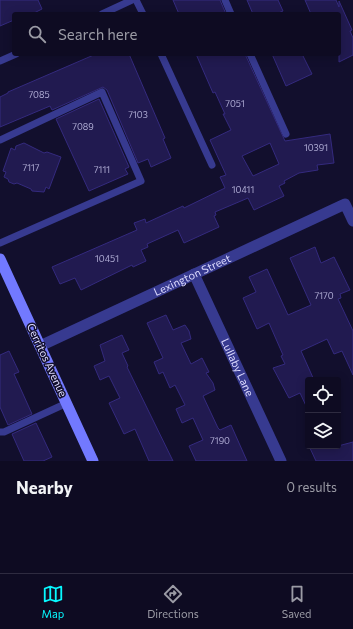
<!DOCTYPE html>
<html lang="en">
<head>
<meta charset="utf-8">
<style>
	:root { --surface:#0e0b22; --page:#1c192f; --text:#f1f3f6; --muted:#9b9ba5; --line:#2e2b40; --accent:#07f8ff }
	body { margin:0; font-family:Commissioner,sans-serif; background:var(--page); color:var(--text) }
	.controls { position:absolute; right:12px; bottom:12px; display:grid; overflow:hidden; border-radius:4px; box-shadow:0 2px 10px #0003 }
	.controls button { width:36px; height:36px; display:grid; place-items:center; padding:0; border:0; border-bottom:1px solid var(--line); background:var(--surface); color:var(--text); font:20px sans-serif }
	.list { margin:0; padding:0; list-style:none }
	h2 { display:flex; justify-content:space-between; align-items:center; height:52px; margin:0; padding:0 16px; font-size:17px }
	h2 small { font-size:13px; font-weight:400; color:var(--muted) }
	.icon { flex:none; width:22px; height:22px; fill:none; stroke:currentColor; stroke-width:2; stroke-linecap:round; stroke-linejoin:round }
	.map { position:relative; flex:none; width:353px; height:461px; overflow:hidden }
	.search { position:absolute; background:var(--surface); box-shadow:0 2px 10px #0003; left:12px; right:12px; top:12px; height:44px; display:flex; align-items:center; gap:10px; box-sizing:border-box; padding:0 14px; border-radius:4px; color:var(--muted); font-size:15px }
	.sheet { height:112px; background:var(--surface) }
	nav { display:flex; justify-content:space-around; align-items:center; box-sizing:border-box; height:56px; border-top:1px solid var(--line); background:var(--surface); font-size:11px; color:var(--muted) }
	nav a { display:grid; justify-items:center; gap:2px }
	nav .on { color:var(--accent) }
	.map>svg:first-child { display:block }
	.building { fill:#211a50; stroke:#342a7e; fill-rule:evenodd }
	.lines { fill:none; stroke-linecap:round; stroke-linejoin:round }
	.service { stroke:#373a90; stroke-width:7 }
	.minor { stroke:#373a90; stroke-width:11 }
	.secondary { stroke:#7279ff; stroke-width:11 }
	.labels { text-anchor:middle; stroke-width:3; stroke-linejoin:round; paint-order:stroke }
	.number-label { font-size:9px; fill:#aeabd3 }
	.street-label { font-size:11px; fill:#dddbff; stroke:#120f2d }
</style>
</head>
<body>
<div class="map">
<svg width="353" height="461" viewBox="0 0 353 461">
	<rect width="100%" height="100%" fill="#120f2d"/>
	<g class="building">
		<polygon points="0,0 38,0 42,9 32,14 14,14 14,20 0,26"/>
		<polygon points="173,0 220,0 226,14 179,14"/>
		<polygon points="247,0 278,0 283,11 276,14 253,14"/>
		<polygon points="305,0 336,0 339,7 339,1 352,30 350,31 353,38 353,55 339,62 339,14 311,14"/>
		<polygon points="96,54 129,54 165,138 163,139 171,158 151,167 148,159 138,163 107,90 103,87 52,110 50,106 0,127 0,97 8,93 8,92"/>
		<path d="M196,54H245L285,141L330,134L334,163L317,165L318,170L299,173L284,181L285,183L279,186L284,196L254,210L248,198L215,212L216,215L214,216L219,227L184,243L178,230L147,244L148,247L141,250L146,261L133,267L132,265L81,290L75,278L60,284L52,267L137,230L134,223L145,219L146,223L183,206L184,208L225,188L220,177L226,175L210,140L231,130L223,114H225L215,92L213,93ZM270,143L279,164L253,176L242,156Z"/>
		<polygon points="272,54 302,54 312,74 286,86"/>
		<polygon points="99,99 129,167 125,169 128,174 89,191 56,119"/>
		<polygon points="24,143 44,153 47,152 61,157 49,189 46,187 44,192 32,191 31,189 17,183 14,184 9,182 8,179 4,177 6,172 3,171 11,148 15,150 16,146"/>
		<polygon points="315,247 321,263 334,257 350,290 340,294 341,298 338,299 353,331 353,375 342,351 334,354 327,339 301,351 314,380 308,380 308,410 300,393 289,398 273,368 285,364 281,356 283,355 269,323 257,329 243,298 256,292 249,277 267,269 288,315 311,305 290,258"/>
		<polygon points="166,315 173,330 185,325 189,331 191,339 181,343 191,364 202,358 209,372 206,373 213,383 215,390 203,396 218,428 220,430 231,425 247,461 196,461 189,446 203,440 193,418 182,423 176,409 185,405 175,385 170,388 163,372 159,374 154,362 163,358 147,323"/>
		<polygon points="122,335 129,350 122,353 128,366 127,367 173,461 149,461 135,429 124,434 109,403 120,398 109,376 100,380 94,366 105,361 100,345"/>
		<polygon points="9,351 19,372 14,374 32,414 8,425 0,407 0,355"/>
		<polygon points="36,423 52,457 43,461 24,461 12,434"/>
		<polygon points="353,442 353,461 316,461 309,446 338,446"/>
	</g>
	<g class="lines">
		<g class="service">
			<polyline points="136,0 143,14"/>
			<polyline points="225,0 231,14"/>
			<polyline points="102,14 132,0"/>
			<polyline points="161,54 212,165"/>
			<polyline points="250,54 286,134"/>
			<polyline points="0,61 16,54"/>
			<polyline points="0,140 102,92 141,181 0,243"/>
			<polyline points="0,432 4,432 67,403"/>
		</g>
		<g class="minor">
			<path id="s1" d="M194,274L281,461"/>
			<path id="s2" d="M40,346L345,204L353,221"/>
		</g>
		<polyline class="secondary" points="0,259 93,461"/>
	</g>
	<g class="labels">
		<g class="number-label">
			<text x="39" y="98">7085</text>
			<text x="235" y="107">7051</text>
			<text x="138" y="118">7103</text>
			<text x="83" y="130">7089</text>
			<text x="316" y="151">10391</text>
			<text x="31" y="171">7117</text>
			<text x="102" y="173">7111</text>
			<text x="243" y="193">10411</text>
			<text x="107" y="262">10451</text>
			<text x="324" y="299">7170</text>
			<text x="220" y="444">7190</text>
		</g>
		<g class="street-label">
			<text dy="4" stroke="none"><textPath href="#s2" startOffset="168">Lexington Street</textPath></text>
			<text transform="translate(47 360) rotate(65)" y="4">Cerritos Avenue</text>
			<text dy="4" stroke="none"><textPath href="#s1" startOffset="103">Lullaby Lane</textPath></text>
		</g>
	</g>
</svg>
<div class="controls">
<button><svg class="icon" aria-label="locate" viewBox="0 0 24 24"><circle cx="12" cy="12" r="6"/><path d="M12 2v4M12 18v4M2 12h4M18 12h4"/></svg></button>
<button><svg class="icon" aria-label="layers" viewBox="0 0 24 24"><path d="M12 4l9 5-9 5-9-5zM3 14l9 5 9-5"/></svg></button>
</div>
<div class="search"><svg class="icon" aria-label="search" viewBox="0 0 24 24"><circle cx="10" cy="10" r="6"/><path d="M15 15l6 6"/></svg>Search here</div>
</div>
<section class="sheet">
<h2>Nearby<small>0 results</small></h2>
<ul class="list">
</ul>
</section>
<nav>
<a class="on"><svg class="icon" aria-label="map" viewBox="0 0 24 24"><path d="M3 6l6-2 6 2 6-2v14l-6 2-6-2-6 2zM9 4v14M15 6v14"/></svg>Map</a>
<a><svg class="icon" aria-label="directions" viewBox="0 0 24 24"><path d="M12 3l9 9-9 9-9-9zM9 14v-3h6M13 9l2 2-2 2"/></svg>Directions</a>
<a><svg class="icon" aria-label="saved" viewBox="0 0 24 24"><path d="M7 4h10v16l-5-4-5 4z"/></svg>Saved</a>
</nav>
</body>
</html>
